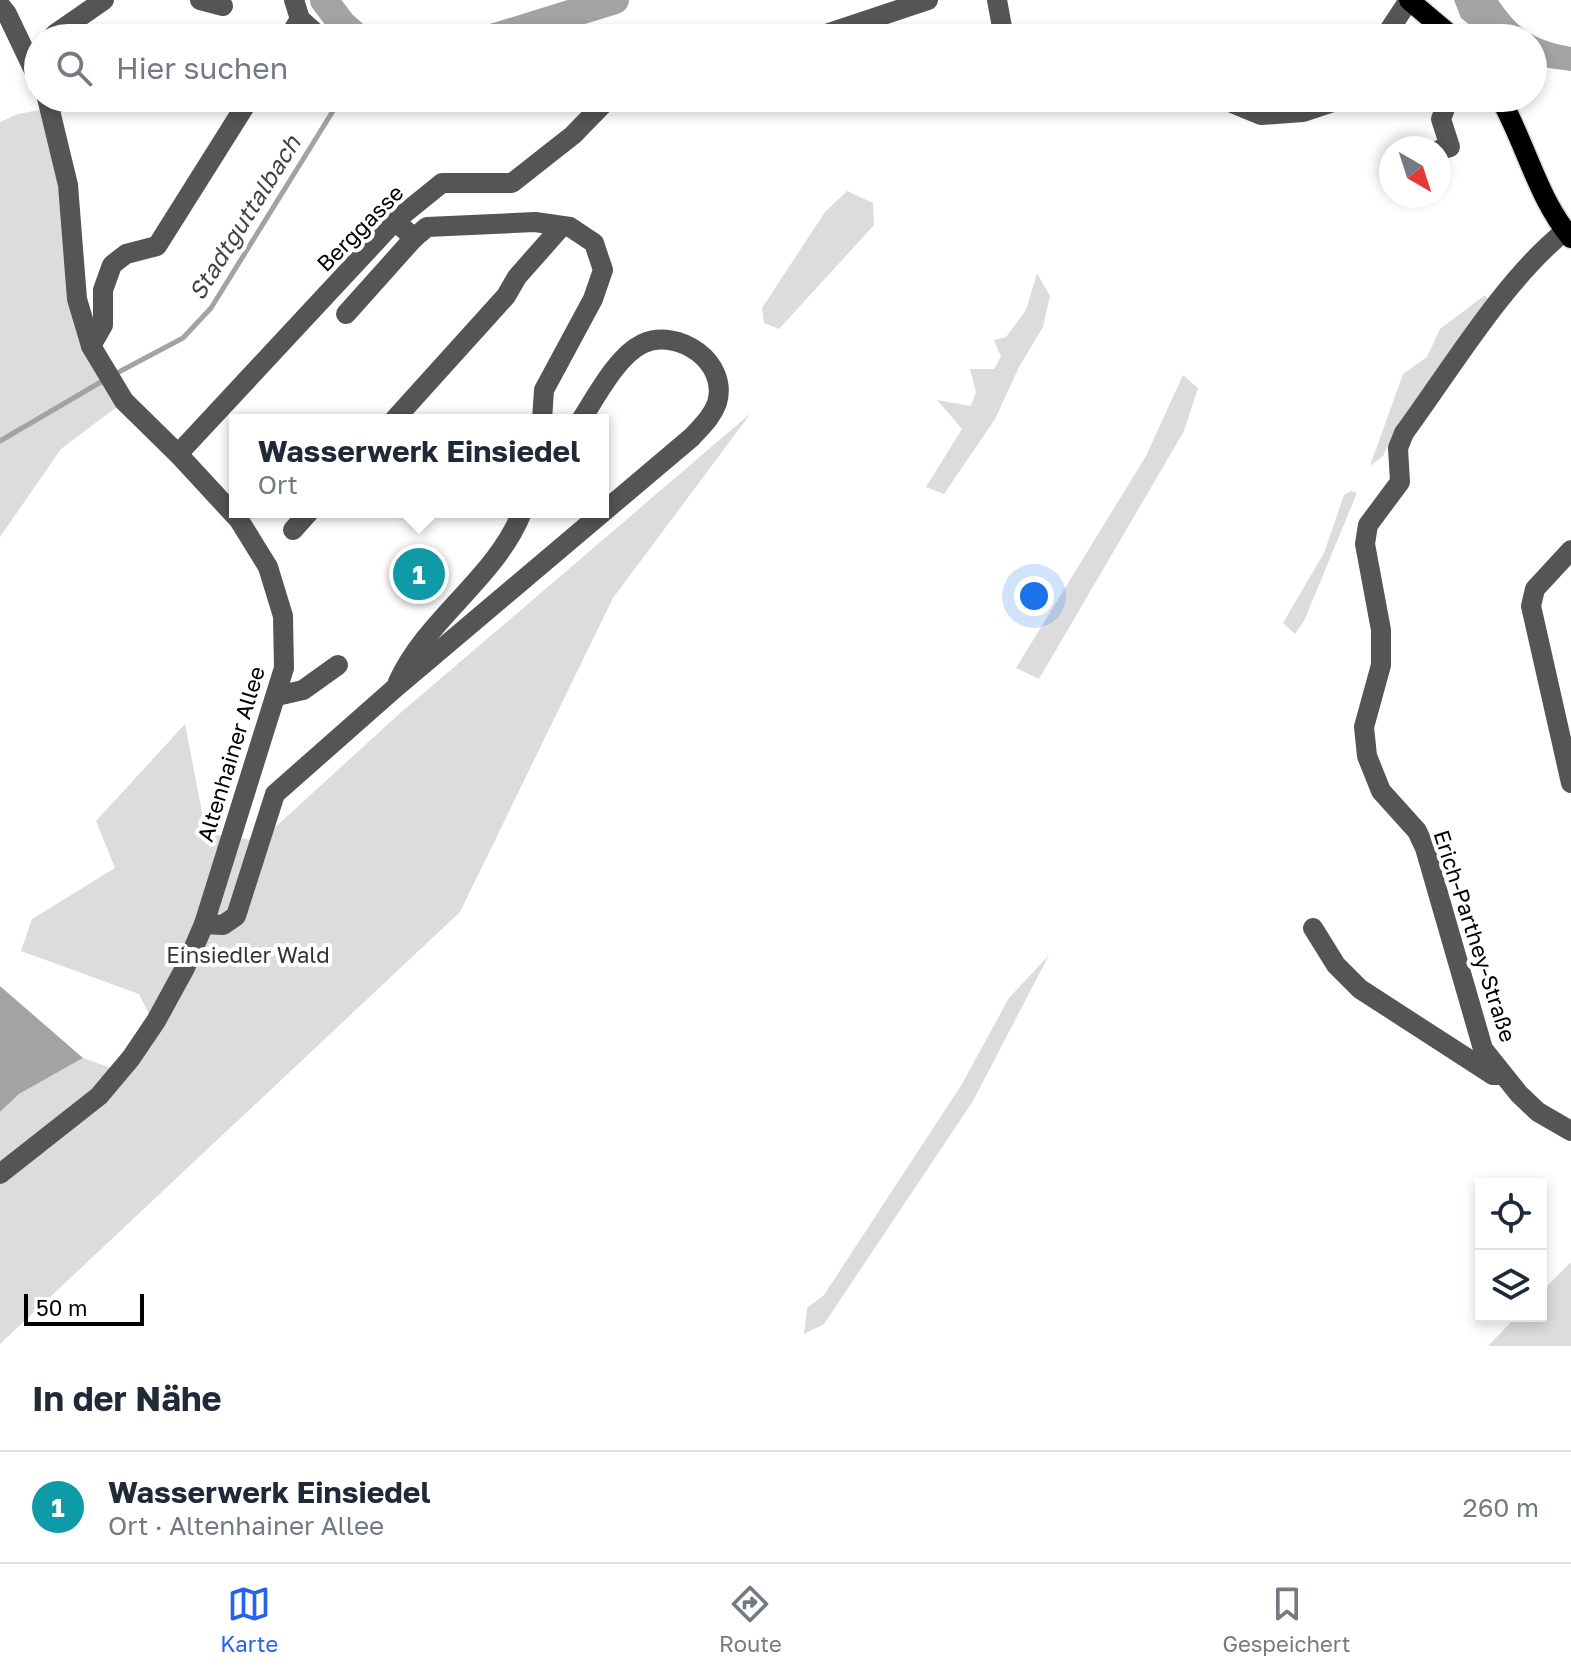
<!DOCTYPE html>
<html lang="de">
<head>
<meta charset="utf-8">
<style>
	:root { --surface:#fff; --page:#f2f2f3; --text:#1f2937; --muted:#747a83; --line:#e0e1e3; --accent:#2563eb }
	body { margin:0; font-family:"Golos Text",sans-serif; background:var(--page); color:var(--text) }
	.controls { position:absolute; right:24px; bottom:24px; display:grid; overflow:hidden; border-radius:0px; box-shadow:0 4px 12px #0003 }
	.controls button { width:72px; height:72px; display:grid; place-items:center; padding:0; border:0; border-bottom:2px solid var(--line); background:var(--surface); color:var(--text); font:40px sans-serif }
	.compass { position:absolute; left:1379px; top:136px; width:72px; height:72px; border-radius:50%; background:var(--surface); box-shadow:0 4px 12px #0003; rotate:141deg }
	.scale { position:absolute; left:24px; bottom:20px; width:120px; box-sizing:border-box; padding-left:8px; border:4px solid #000; border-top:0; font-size:22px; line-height:28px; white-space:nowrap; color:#000; -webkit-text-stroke:6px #fff; paint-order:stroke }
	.you { position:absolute; left:1034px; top:596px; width:28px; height:28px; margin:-20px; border:6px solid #fff; border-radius:50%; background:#1a73e8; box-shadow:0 0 0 12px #1a73e833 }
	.badge { display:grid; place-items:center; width:52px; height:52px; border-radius:50%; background:var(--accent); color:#fff; font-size:26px; font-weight:700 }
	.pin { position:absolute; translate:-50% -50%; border:4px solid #fff; box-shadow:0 2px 8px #0006 }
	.popup { position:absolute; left:229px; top:414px; width:380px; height:104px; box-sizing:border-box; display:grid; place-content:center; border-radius:0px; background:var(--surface); filter:drop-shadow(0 2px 6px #0005); font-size:26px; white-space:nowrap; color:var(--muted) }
	.popup b { font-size:30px; color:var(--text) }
	.popup::after { content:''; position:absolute; left:50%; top:100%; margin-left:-16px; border:16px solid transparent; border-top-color:var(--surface) }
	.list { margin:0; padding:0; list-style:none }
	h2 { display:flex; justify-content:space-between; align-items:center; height:104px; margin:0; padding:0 32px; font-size:34px }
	h2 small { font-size:26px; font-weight:400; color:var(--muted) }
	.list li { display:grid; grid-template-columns:52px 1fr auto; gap:24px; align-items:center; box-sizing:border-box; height:112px; padding:0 32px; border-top:2px solid var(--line) }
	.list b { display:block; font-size:30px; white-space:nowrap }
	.list p { margin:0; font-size:26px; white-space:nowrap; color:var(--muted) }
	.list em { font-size:26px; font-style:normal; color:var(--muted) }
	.icon { flex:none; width:44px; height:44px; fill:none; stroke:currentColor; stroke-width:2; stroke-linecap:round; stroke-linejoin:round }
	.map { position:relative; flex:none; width:1571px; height:1346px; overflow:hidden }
	.search { position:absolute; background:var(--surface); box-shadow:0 4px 12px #0003; left:24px; right:24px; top:24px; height:88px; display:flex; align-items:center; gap:20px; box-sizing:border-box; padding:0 28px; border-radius:44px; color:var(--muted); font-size:30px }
	.sheet { height:216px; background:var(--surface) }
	nav { display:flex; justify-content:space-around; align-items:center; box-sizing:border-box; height:112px; border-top:2px solid var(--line); background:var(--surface); font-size:22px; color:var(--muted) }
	nav a { display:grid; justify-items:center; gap:4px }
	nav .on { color:var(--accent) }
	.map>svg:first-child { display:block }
	.green { fill:#dcdcdc }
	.water { fill:#a3a3a3 }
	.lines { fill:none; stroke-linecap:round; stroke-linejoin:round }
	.stream { stroke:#a3a3a3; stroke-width:5 }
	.river { stroke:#a3a3a3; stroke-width:28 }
	.major-casing { stroke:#dbdbdb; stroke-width:23 }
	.minor { stroke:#555; stroke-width:20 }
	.major { stroke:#000; stroke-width:20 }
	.labels { text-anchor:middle; stroke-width:8; stroke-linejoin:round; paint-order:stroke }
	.street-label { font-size:22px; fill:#000; stroke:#fff }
	.park-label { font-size:22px; fill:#333; stroke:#fff }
	.water-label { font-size:24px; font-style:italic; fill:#444; stroke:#fff }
</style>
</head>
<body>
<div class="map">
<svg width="1571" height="1346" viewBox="0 0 1571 1346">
	<rect width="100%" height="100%" fill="#fff"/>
	<g class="green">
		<polygon points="39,110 50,129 69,258 118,406 61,449 0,537 0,122 18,114"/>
		<polygon points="847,191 873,203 874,225 779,329 764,323 762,308 825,212"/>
		<polygon points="1037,273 1050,296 1043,327 1019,367 995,419 944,494 926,487 962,429 937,400 971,406 976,392 970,369 994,369 1001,357 994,340 1006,337 1026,310"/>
		<polygon points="1485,295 1490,304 1395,432 1383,456 1370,466 1403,374 1427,357 1440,329"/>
		<polygon points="1183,375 1198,388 1184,431 1039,679 1016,668 1146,456"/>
		<polygon points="751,413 613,598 460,912 0,1344 0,1112 19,1094 83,1058 114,1069 155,1026 139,994 21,951 32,919 115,868 96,821 185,724 206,833 260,841 398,715"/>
		<polygon points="1351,491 1357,493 1304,621 1295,634 1283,623 1324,553 1344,495"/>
		<polygon points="1049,955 973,1101 824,1324 804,1334 807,1308 824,1295 962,1084 1009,998"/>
		<polygon points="1571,1262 1571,1346 1488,1346 1517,1316 1541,1316 1541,1292"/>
	</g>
	<g class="water">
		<path d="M1454,0H1498C1519,31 1535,40 1571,47V71L1533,66V38H1486L1461,18Z"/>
		<polygon points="0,986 83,1058 19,1094 0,1112"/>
	</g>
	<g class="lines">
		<g class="stream">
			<polyline points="115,374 183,338 211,308 341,98"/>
			<polyline points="0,441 106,379"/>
		</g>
		<g class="river">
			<polyline points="324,0 342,24 358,38"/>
			<polyline points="492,38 615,0"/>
		</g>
		<g class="major-casing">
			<g id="major">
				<polyline points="1409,0 1454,38"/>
				<path d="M1500,98C1526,144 1537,197 1571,238"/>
			</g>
		</g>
		<g class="minor">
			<polyline points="200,0 223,6"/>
			<polyline points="294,0 300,19 321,38"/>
			<polyline points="997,0 1004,38"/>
			<polyline points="0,5 7,14 38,79"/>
			<polyline points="55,34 104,0"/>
			<polyline points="288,38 300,19"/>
			<polyline points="681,38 696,35 823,35 928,0"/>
			<polyline points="1384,38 1409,0"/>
			<polyline points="1220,98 1261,115 1303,112 1345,98"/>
			<polyline points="1193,101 1194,98"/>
			<polyline points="1439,150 1450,147 1441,119 1449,98"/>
			<polyline points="395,221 414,238 427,227 535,222 570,227 594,243 603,270 593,299 544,390 542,420"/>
			<path d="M1565,231C1504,280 1451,369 1404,433L1398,448L1400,482L1368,525L1365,544L1381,630V665L1364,727L1367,756L1381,791L1417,831L1425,848L1483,1049L1519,1094L1538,1112L1571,1131"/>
			<polyline points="346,314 414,238"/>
			<polyline points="91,346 103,325 103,290 112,265 126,254 157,246 250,98"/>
			<polyline points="394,420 506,296 517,277 562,226"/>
			<polyline points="178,454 395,221 442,183 512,183 573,135 609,98"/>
			<polyline points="293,530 309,512"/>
			<polyline points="1571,550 1535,589 1531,606 1571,783"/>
			<path d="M398,682C427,618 496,578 522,512"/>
			<polyline points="277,696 303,690 338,665"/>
			<path d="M204,924L223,925L236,916L275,794L394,689L692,437C702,426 712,417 717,403C729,362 678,327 642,344C617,356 596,397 581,420"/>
			<polyline points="1313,928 1336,965 1360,989 1493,1075 1501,1075"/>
			<polyline points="0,1174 99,1096 131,1058 156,1021 185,968 204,924 284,668 283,616 268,567 239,520 178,454 124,401 91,346 77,299 68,185 47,98"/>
		</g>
		<use href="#major" class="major"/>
	</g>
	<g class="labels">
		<g class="street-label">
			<text transform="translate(360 228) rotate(-45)" y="8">Berggasse</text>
			<text transform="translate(231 754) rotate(-73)" y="8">Altenhainer Allee</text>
			<text transform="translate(1475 936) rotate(72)" y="8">Erich-Parthey-Straße</text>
		</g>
		<g class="park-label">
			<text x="248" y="963">Einsiedler Wald</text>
		</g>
		<g class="water-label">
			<text transform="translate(245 218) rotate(-58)" y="8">Stadtguttalbach</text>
		</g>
	</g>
</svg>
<div class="controls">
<button><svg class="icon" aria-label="locate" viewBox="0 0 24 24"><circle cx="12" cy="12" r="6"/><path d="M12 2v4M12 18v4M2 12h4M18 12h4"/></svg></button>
<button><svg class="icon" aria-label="layers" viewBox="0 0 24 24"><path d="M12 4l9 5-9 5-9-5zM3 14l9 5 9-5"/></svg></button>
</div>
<svg class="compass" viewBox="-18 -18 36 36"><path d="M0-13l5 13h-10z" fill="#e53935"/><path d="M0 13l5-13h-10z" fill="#747a83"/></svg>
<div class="scale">50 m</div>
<div class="you"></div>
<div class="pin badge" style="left:419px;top:574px;background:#0f9aa8">1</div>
<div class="popup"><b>Wasserwerk Einsiedel</b>Ort</div>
<div class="search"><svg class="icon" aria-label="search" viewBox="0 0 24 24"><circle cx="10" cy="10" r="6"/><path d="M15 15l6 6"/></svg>Hier suchen</div>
</div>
<section class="sheet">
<h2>In der Nähe<small></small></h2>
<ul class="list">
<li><span class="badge" style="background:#0f9aa8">1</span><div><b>Wasserwerk Einsiedel</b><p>Ort · Altenhainer Allee</p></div><em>260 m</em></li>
</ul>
</section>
<nav>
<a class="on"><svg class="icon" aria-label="map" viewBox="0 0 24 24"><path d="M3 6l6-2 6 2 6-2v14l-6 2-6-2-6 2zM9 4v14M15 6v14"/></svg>Karte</a>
<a><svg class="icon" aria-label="directions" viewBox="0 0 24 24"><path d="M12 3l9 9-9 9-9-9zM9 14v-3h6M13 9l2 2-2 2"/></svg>Route</a>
<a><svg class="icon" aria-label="saved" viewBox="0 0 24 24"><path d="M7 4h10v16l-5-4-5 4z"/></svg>Gespeichert</a>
</nav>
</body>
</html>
